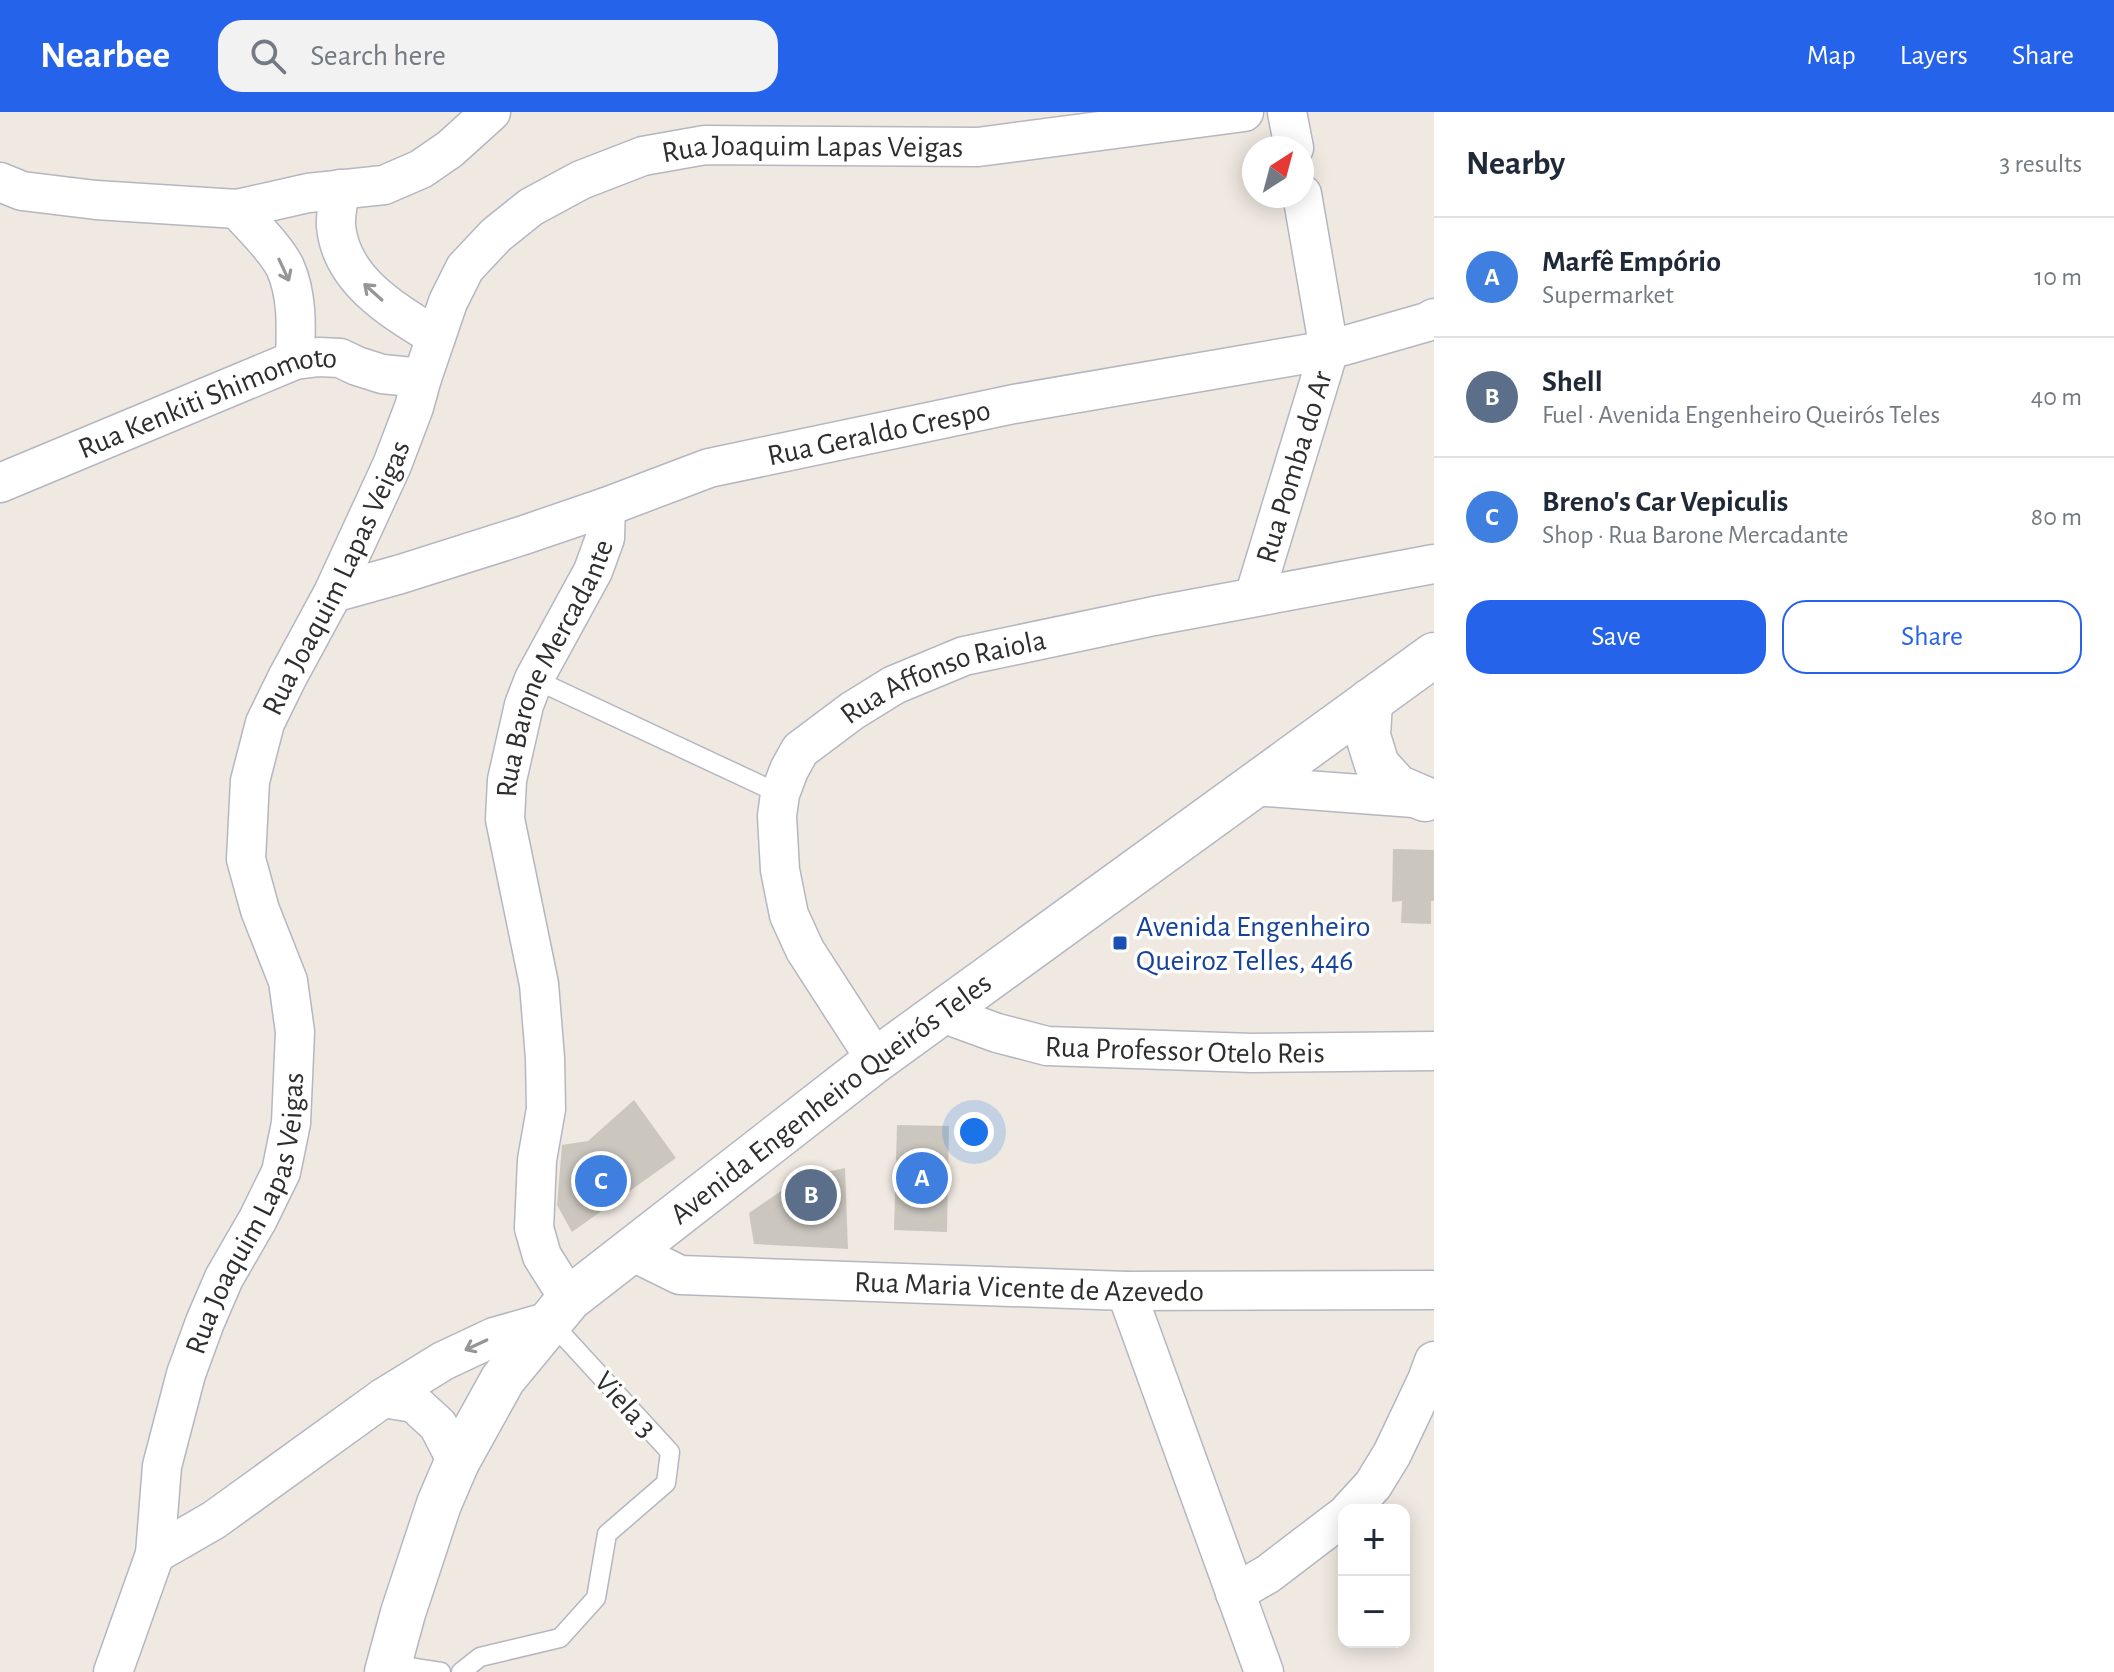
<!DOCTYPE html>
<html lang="en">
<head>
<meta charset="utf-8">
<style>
	:root { --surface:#fff; --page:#f2f2f3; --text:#1f2937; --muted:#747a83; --line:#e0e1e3; --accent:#2563eb }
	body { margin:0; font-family:"Alegreya Sans",sans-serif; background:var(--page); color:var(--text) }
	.controls { position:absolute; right:24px; bottom:24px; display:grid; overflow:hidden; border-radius:16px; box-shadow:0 4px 20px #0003 }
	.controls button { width:72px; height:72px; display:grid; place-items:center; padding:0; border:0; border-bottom:2px solid var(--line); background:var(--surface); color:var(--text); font:40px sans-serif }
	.compass { position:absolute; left:1242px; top:24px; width:72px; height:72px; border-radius:50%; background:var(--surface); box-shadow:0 4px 20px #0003; rotate:36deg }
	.you { position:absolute; left:974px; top:1020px; width:28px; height:28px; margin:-20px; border:6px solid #fff; border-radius:50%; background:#1a73e8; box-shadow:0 0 0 12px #1a73e833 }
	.badge { display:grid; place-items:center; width:52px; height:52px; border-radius:50%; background:var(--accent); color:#fff; font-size:26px; font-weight:700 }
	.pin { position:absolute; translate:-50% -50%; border:4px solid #fff; box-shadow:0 2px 8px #0006 }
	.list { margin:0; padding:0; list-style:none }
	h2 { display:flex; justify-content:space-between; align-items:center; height:104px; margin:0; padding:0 32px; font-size:34px }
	h2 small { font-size:26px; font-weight:400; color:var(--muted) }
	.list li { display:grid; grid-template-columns:52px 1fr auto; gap:24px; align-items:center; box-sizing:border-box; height:120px; padding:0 32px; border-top:2px solid var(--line) }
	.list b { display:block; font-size:30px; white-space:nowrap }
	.list p { margin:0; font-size:26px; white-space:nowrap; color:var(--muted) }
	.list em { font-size:26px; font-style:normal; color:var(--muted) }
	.actions { display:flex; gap:16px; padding:24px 32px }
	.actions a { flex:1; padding:18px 0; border:2px solid var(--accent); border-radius:24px; text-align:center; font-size:28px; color:var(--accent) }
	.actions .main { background:var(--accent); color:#fff }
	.icon { flex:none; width:44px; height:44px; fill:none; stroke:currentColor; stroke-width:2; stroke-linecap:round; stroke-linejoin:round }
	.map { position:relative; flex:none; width:1434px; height:1560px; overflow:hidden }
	header { display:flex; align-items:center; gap:48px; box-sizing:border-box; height:112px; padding:0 40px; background:var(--accent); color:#fff }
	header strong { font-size:38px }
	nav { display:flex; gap:44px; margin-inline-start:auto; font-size:28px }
	.search { width:560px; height:72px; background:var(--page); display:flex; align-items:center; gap:20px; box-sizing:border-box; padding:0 28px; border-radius:24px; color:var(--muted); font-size:30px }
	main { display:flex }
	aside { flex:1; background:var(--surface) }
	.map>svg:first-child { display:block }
	.building { fill:#cbc7bf }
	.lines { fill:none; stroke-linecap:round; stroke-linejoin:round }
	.lane-casing { stroke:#b4b7c1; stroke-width:21 }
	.street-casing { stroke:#b4b7c1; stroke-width:41 }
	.secondary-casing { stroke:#b4b7c1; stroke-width:47 }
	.lane { stroke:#fff; stroke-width:18 }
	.street { stroke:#fff; stroke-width:38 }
	.secondary { stroke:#fff; stroke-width:44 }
	.oneway { stroke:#969696 }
	.transit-dot { fill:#1a4fb4; stroke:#fff; stroke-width:3 }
	.labels { text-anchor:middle; stroke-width:7; stroke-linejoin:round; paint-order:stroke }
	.street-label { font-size:30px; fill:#2e2e2e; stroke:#fff }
	.transit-label { font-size:30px; fill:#164399; stroke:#fff; text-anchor:start }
</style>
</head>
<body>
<header>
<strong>Nearbee</strong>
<div class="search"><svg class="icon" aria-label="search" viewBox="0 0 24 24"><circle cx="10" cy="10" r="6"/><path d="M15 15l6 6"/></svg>Search here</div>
<nav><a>Map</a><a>Layers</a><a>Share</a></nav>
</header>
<main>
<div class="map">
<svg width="1434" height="1560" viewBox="0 0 1434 1560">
	<rect width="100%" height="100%" fill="#efe9e1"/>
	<g class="building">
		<polygon points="1393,737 1434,738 1434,789 1431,789 1431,812 1401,811 1402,789 1392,790"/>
		<polygon points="634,988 676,1046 572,1120 557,1093 562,1033 588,1029"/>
		<polygon points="897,1013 949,1014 947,1120 894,1118"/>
		<polygon points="845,1056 848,1137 754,1132 749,1101 800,1066"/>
	</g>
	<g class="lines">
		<g class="lane-casing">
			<g id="lane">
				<polyline points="534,567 780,682"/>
				<polyline points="389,1552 441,1560"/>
				<polyline points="461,1560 480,1545 560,1526 596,1486 607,1422 666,1371 670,1340 550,1209"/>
			</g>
		</g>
		<g class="street-casing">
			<g id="street">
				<polyline points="1287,0 1294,36"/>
				<polyline points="0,70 22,79 96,88 237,97 308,81 384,73 421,57 450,37 491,0"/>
				<path d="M340,77C339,89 335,103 336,114C341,169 394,199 436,225"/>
				<path d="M237,97C252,114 275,135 285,155C298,184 296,217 295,248"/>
				<path id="s1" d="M0,371L295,248L319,245L340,246L357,254L382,262L422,266"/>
				<path id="s2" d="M333,481L401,462L524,423L606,395L709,356L1014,292L1329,238L1427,210L1434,206"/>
				<path id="s3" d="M1254,485L1329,238L1302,82"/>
				<polyline points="1253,674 1427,687"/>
				<path id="s4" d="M942,901L997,921L1047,934L1252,941L1434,939"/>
				<path id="s5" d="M876,948L805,838L789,803L780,758L777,704L780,682L789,658L800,638L852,599L894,573L964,544L1154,504L1434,452"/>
				<path id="s6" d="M629,1138L680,1163L1126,1179L1434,1178"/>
				<polyline points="1126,1179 1264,1560"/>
				<path id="s7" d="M569,1187L542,1144L534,1116L537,1048L546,997L545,946L539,872L505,707L507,668L524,593L534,567L593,459L605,426L606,395"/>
				<polyline points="383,1286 414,1291 438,1313 457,1350"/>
				<polyline points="1350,1398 1373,1373 1392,1342 1427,1268 1434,1249"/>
				<polyline points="155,1442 214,1408 383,1286 443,1249 494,1225 550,1209"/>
				<polyline points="1235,1481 1268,1462 1344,1404"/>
				<path id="s8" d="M113,1560L155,1442L162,1354L186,1262L205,1210L224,1166L258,1107L281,1060L291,1011L295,920L288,869L260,798L246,747L250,669L265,611L287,566L333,481L392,353L414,295L422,266L448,190L465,156L496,123L531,95L581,68L643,44L705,33L978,35L1244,0"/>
			</g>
		</g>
		<g class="secondary-casing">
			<g id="secondary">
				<polyline points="1370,589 1368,624 1377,653 1397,675 1425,687"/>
				<path id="s9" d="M387,1560L403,1501L439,1392L457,1350L503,1267L569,1187L876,948L1434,543"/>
			</g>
		</g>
		<use href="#lane" class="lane"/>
		<use href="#street" class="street"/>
		<use href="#secondary" class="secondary"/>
	</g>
	<defs><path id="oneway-shaft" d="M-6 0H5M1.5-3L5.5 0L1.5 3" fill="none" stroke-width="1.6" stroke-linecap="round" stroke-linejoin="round" transform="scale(2)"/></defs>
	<g class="oneway">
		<use href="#oneway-shaft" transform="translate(284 158) rotate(65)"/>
		<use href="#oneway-shaft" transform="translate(373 180) rotate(-138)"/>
		<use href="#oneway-shaft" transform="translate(476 1233) rotate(155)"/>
	</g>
	<rect class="transit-dot" x="1112" y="823" width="16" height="16" rx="4"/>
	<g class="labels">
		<g class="street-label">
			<text dy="10" stroke="none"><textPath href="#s8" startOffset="1874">Rua Joaquim Lapas Veigas</textPath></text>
			<text dy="10" stroke="none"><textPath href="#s1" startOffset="224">Rua Kenkiti Shimomoto</textPath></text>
			<text dy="10" stroke="none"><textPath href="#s2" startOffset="570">Rua Geraldo Crespo</textPath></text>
			<text dy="10" stroke="none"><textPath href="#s3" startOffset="136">Rua Pomba do Ar</textPath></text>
			<text dy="10" stroke="none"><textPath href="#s8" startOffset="1154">Rua Joaquim Lapas Veigas</textPath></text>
			<text dy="10" stroke="none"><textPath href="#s7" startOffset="654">Rua Barone Mercadante</textPath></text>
			<text dy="10" stroke="none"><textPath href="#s5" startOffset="504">Rua Affonso Raiola</textPath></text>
			<text dy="10" stroke="none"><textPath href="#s4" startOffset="248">Rua Professor Otelo Reis</textPath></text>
			<text dy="10" stroke="none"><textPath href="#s9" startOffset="750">Avenida Engenheiro Queirós Teles</textPath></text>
			<text dy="10" stroke="none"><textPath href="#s8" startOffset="482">Rua Joaquim Lapas Veigas</textPath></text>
			<text dy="10" stroke="none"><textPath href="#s6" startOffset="406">Rua Maria Vicente de Azevedo</textPath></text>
			<text transform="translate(626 1292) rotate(48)" y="10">Viela 3</text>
		</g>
		<g class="transit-label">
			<text x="1136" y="824">Avenida Engenheiro<tspan x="1136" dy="34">Queiroz Telles, 446</tspan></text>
		</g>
	</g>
</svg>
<div class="controls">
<button>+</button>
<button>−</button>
</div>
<svg class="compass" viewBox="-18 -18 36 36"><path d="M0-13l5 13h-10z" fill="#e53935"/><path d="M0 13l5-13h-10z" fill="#747a83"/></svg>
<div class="you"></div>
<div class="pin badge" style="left:922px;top:1066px;background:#3f7fe0">A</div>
<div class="pin badge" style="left:811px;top:1083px;background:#5c6f8a">B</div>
<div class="pin badge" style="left:601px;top:1069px;background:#3f7fe0">C</div>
</div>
<aside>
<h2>Nearby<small>3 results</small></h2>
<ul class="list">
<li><span class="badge" style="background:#3f7fe0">A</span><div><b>Marfê Empório</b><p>Supermarket</p></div><em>10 m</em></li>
<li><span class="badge" style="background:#5c6f8a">B</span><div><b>Shell</b><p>Fuel · Avenida Engenheiro Queirós Teles</p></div><em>40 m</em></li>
<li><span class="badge" style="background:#3f7fe0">C</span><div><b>Breno's Car Vepiculis</b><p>Shop · Rua Barone Mercadante</p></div><em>80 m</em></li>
</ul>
<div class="actions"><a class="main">Save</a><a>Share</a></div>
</aside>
</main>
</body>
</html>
